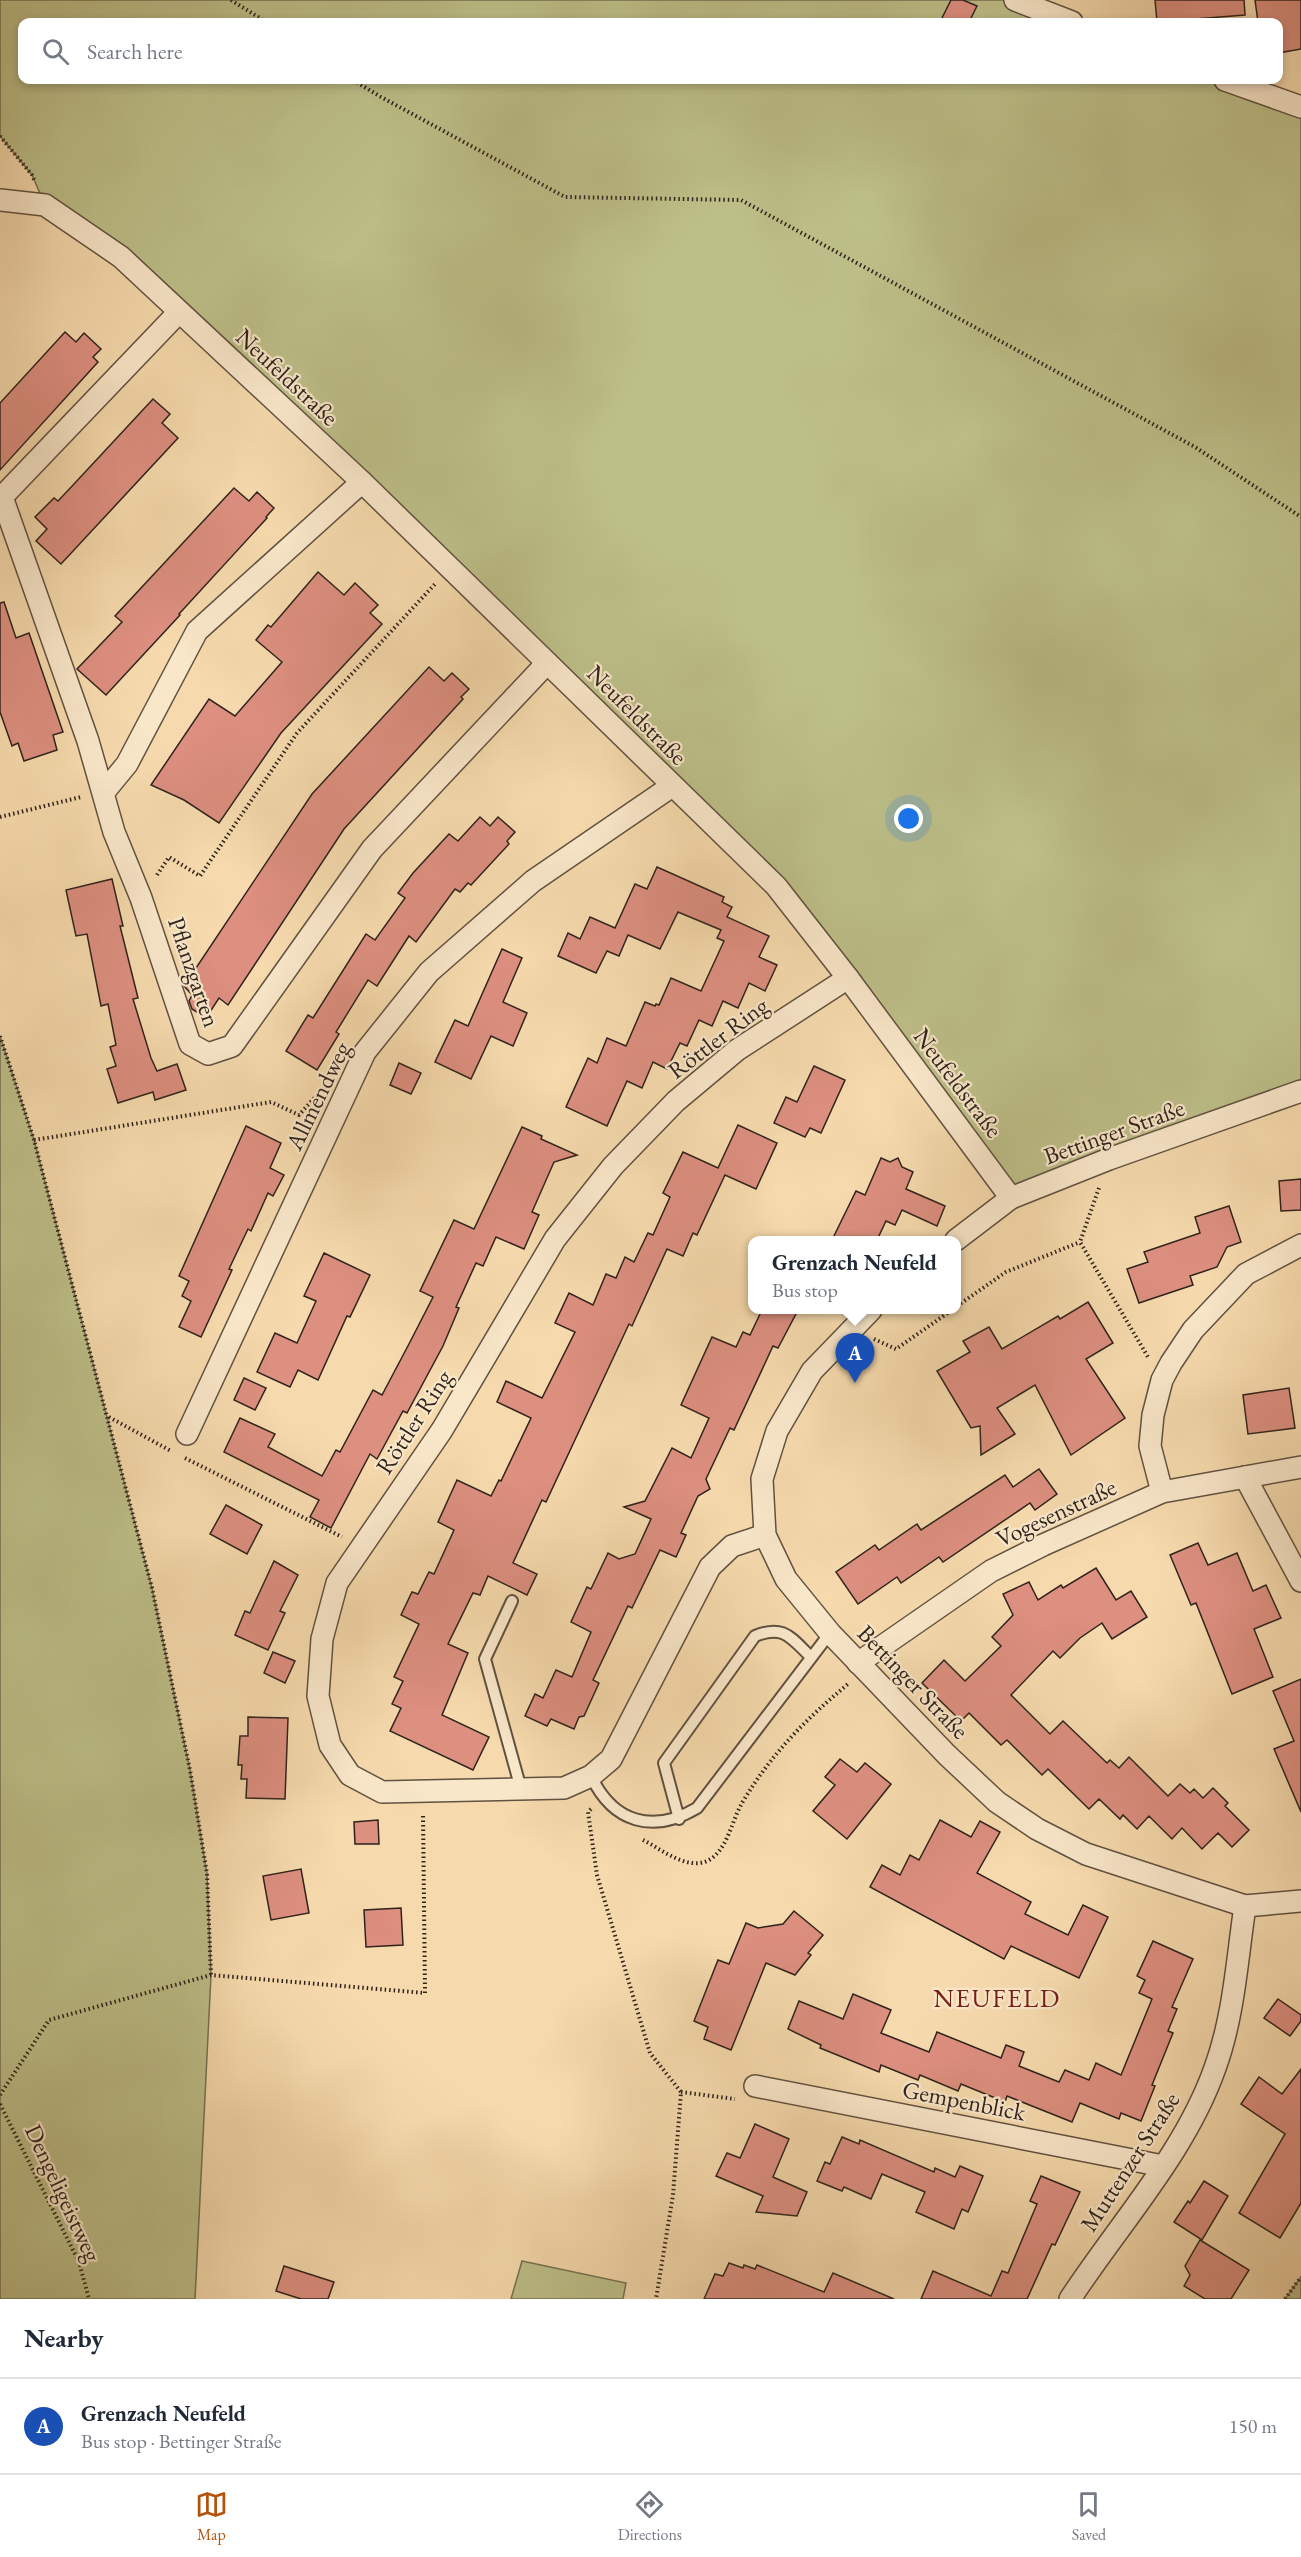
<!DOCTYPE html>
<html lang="en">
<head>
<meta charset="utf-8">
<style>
	:root { --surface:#fff; --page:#f2f2f3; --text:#1f2937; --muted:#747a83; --line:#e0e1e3; --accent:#b45309 }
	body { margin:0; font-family:"EB Garamond",serif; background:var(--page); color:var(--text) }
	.you { position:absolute; left:909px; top:819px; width:21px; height:21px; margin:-15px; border:4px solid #fff; border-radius:50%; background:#1a73e8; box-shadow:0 0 0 9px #1a73e833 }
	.badge { display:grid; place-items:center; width:39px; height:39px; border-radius:50%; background:var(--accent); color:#fff; font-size:20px; font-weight:700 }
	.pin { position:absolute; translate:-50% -50px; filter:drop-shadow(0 2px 3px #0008) }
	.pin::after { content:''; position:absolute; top:32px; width:21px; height:18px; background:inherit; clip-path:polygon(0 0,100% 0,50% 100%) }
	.popup { position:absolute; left:748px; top:1236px; width:213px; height:78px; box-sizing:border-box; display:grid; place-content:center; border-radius:12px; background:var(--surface); filter:drop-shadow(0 2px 4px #0005); font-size:20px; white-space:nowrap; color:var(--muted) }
	.popup b { font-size:22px; color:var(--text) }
	.popup::after { content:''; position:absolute; left:50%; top:100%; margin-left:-12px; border:12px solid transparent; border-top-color:var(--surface) }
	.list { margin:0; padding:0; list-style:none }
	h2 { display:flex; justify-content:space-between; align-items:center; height:78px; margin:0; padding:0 24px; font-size:26px }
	h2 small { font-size:20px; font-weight:400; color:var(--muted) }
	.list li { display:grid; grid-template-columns:39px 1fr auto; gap:18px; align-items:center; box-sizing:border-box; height:96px; padding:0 24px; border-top:2px solid var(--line) }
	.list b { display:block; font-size:22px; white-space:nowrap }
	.list p { margin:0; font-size:20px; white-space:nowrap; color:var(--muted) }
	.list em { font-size:20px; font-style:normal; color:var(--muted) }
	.icon { flex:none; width:33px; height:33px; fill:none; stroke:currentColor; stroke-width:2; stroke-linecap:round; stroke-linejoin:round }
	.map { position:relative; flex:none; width:1301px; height:2299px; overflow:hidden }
	.search { position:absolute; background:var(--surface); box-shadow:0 3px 9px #0003; left:18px; right:18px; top:18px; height:66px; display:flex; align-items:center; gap:15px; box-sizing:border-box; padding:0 21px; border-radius:12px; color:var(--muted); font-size:22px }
	.sheet { height:174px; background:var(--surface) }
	nav { display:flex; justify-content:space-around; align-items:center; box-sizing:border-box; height:84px; border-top:2px solid var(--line); background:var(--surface); font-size:16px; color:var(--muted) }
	nav a { display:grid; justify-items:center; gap:3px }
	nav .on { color:var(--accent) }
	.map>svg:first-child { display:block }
	.green { fill:#bdbf89; stroke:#767152; stroke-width:1.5 }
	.building { fill:#dd8f80; stroke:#2f231c; stroke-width:1.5 }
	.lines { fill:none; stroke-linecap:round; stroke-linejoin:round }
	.lane-casing { stroke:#615140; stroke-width:14 }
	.street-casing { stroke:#615140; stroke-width:24 }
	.path { stroke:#2f231c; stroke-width:4; stroke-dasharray:1.5 3; stroke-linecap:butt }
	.lane { stroke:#f9e7ca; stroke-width:10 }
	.street { stroke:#f9e7ca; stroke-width:21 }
	.labels { text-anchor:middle; stroke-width:4.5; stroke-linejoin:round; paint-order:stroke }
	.street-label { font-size:24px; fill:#2f231c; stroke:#f9e7ca }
	.neighbourhood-label { font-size:26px; letter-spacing:1.5px; fill:#7a1f14; stroke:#f9e7ca }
</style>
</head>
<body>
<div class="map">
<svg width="1301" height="2299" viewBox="0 0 1301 2299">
	<rect width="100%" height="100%" fill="#f6daad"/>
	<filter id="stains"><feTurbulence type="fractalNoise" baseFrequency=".00333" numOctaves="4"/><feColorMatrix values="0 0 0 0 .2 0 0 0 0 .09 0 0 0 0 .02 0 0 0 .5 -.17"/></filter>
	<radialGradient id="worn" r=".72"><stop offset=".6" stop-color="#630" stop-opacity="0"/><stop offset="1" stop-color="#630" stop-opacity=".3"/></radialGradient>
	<g class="green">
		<polygon points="0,0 1015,0 1072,22 22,22 22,80 1225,80 1301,107 1301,1091 1011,1198 776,886 121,257 45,205 32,175 0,136"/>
		<polygon points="0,1036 34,1140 152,1588 190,1770 207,1874 211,1975 195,2299 0,2299"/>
		<polygon points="522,2261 626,2283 623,2299 511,2299"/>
		<polygon points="1301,2277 1301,2299 1285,2299"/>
	</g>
	<g class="building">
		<polygon points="951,0 963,0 977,6 969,22 940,22"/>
		<polygon points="1155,0 1244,0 1245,15 1157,22"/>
		<polygon points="1255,0 1301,0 1301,49 1278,53 1278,22 1258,22"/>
		<polygon points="65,332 76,342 84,333 101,349 93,357 98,362 0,470 0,403"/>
		<polygon points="153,399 170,414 162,423 178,438 61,564 36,541 47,529 35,517 54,498 58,501 74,484"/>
		<polygon points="234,488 249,501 257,492 274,508 266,517 267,518 179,614 180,615 106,695 77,669 122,622 115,616"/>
		<polygon points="318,572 344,595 355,583 378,605 370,613 382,624 281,733 219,823 184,800 151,785 209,699 235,716 282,662 256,640 268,625 271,627"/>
		<polygon points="4,602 16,638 29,633 63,732 53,735 57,750 24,761 18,743 12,746 0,712 0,603"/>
		<polygon points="429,667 444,681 452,673 469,689 461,697 463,699 344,829 228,1005 219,998 206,1018 192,1009 189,1001 192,995 184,986 312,794"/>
		<polygon points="480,817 490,826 498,817 515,832 507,841 509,844 471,885 468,883 460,892 455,889 416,942 409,936 377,986 368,980 336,1032 339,1034 317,1070 286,1051 308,1015 313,1018 366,934 375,940 405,898 398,893 413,873 449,834 458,841"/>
		<polygon points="657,867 724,897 722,902 732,907 727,917 769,936 759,957 777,965 765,991 749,983 738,1008 723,1001 712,1026 699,1020 687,1046 680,1043 667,1069 653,1062 642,1088 627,1081 607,1126 566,1107 588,1058 597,1063 607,1038 626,1046 645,1002 655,1006 656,1004 659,1005 671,978 701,991 724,941 717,938 721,930 678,912 660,949 628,935 619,956 607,951 596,973 558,956 568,933 580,939 590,917 615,928 635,884 647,889"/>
		<polygon points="112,879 123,926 120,926 138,998 133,999 151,1058 157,1071 177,1064 186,1090 155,1100 153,1092 118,1103 107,1069 116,1066 110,1047 116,1045 108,1004 101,1006 87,934 76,936 66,890"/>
		<polygon points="502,949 522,958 503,1002 527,1013 513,1046 491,1036 471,1079 435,1062 455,1020 468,1026"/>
		<polygon points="399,1063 421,1073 411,1094 390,1085"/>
		<polygon points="814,1066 845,1080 821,1133 810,1128 805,1137 774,1123 786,1097 797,1102"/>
		<polygon points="738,1125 777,1143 756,1189 725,1175 697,1235 693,1233 683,1256 667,1249 632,1326 629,1324 546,1502 542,1500 513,1563 537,1574 527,1595 488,1576 480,1595 473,1593 448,1644 468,1653 442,1715 489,1737 473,1770 390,1731 401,1708 392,1704 403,1681 394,1677 419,1624 401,1615 412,1592 418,1594 429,1572 434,1574 454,1530 438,1522 457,1480 491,1496 499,1480 501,1481 531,1418 497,1402 506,1381 542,1398 575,1332 555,1323 569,1293 593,1305 606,1274 616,1278 625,1257 634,1262 648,1233 653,1235 670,1197 663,1193 683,1152 718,1168"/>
		<polygon points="246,1126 281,1143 270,1168 284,1175 273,1196 268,1193 251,1231 248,1229 229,1269 232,1270 201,1337 179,1327 191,1301 182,1296 189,1281 179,1276"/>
		<polygon points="522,1127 542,1136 541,1139 577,1155 554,1162 532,1212 539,1215 524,1249 496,1237 483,1266 476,1263 456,1307 459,1308 443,1346 407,1413 403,1411 377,1459 370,1454 331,1528 310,1517 319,1500 224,1452 240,1418 275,1434 268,1447 322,1476 336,1450 340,1452 373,1390 382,1395 410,1342 433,1297 420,1291 454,1220 474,1229"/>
		<polygon points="881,1158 890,1162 898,1158 902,1167 913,1172 906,1189 945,1206 937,1226 902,1210 895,1225 886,1221 877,1240 832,1240 856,1191 865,1195"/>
		<polygon points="1301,1179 1301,1210 1281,1211 1279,1181"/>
		<polygon points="1229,1206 1241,1242 1227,1247 1217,1267 1190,1276 1193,1285 1139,1303 1127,1269 1148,1262 1144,1252 1200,1233 1195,1217"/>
		<polygon points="324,1253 370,1275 350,1317 347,1316 318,1380 298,1370 290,1387 257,1372 275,1333 297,1343 316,1301 304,1296"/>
		<polygon points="1088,1302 1113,1343 1086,1359 1125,1418 1071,1455 1035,1385 997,1408 1015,1434 981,1455 980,1426 971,1428 937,1371 970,1352 963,1341 989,1327 1002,1349 1058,1316 1060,1319"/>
		<polygon points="762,1310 798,1310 778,1348 773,1346 734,1430 730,1428 706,1479 710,1489 698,1496 681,1533 686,1535 676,1557 660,1550 632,1608 628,1606 593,1680 599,1683 584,1716 579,1717 574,1729 551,1719 547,1726 525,1716 535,1694 543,1698 556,1670 572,1677 591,1632 571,1622 587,1587 591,1589 608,1553 619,1559 635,1554 651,1519 624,1507 645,1501 672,1448 691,1458 709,1418 681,1405 712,1337 736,1347 743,1332 750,1335"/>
		<polygon points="244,1378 266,1388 255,1410 234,1400"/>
		<polygon points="1289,1388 1295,1428 1248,1434 1243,1395"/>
		<polygon points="1039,1469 1057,1494 1035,1510 1030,1503 943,1562 939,1557 901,1583 897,1577 858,1604 836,1572 875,1545 879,1550 917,1524 921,1530 1005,1475 1013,1487"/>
		<polygon points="226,1505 262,1525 247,1554 210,1534"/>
		<polygon points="1198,1543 1208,1565 1237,1553 1253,1591 1266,1585 1281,1618 1254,1629 1273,1677 1232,1694 1196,1603 1191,1605 1170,1555"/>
		<polygon points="274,1561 298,1575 280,1611 285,1613 268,1650 235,1635 245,1611 250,1613"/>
		<polygon points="1096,1568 1116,1600 1131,1591 1147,1617 1112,1639 1102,1623 1080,1638 1060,1658 1053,1651 1011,1695 1050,1734 1063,1721 1107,1763 1110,1760 1119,1768 1129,1757 1168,1796 1180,1784 1190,1793 1194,1789 1203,1798 1213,1788 1228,1803 1225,1806 1249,1830 1232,1847 1218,1833 1202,1849 1182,1828 1172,1839 1149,1816 1137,1829 1123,1815 1120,1819 1099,1799 1089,1809 1048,1769 1042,1775 1007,1740 1001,1745 969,1713 961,1721 922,1683 944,1660 965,1681 1001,1646 992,1637 1013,1615 1003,1594 1029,1582 1038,1600 1061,1585 1063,1588"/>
		<polygon points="273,1652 295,1661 285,1683 264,1673"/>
		<polygon points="1301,1679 1301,1812 1274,1749 1294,1741 1273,1691"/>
		<polygon points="248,1717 288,1718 285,1799 246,1798 247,1779 241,1779 242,1765 238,1765 240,1736 248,1736"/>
		<polygon points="840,1759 857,1772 865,1763 891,1784 847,1839 813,1811 835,1785 825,1777"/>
		<polygon points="378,1820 379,1844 355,1844 354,1822"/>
		<polygon points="940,1820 971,1837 980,1821 1000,1832 977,1873 1031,1902 1025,1914 1068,1935 1083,1905 1108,1917 1079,1978 1011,1946 1004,1959 870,1887 882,1865 900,1875 910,1855 919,1860"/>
		<polygon points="301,1869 309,1913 271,1920 263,1876"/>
		<polygon points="401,1908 403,1945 366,1947 364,1910"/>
		<polygon points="794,1911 823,1935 808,1953 811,1955 795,1975 766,1963 731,2050 704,2039 708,2027 694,2021 718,1960 729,1964 746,1923 758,1928 783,1924"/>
		<polygon points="1153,1941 1193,1959 1172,2007 1177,2009 1168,2031 1173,2033 1152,2085 1155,2086 1141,2121 1121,2113 1119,2119 1080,2103 1072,2122 1007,2096 1005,2102 961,2084 958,2091 920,2075 918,2080 881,2065 879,2072 820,2048 821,2045 788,2029 799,2001 843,2019 853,1994 891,2010 881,2033 929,2052 937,2032 1001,2058 1006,2045 1024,2052 1019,2066 1059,2082 1065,2070 1089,2080 1096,2063 1121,2075 1152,1999 1139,1993 1145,1980 1137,1976"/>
		<polygon points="1278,1999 1301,2015 1301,2021 1290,2036 1264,2018"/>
		<polygon points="1301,2069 1301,2203 1280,2238 1239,2213 1285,2134 1241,2104 1259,2077 1282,2094"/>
		<polygon points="755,2124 789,2139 773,2177 807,2192 797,2216 756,2212 763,2196 716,2176 727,2153 740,2158"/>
		<polygon points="842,2137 859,2144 860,2140 934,2172 935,2168 955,2177 960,2166 983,2176 968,2212 962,2209 954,2229 916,2212 925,2192 882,2174 871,2199 844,2187 842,2191 817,2181 825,2162 830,2164"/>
		<polygon points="1041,2176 1080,2192 1055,2245 1052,2244 1027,2299 921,2299 933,2271 991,2296 1002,2271 1008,2273 1037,2204 1030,2201"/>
		<polygon points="1204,2181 1228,2196 1202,2240 1174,2222 1188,2201 1190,2203"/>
		<polygon points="1200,2240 1249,2270 1231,2299 1205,2299 1184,2286 1190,2275 1185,2266"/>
		<polygon points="729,2263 743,2268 744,2265 755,2269 757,2265 824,2292 833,2273 894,2299 704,2299 715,2274 723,2276"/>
		<polygon points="284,2266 334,2282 328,2299 301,2299 276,2291"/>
	</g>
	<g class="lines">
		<g class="lane-casing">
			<g id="lane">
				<polyline points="512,1601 485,1659 521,1789"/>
				<path d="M591,1776C613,1823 653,1834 697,1808L830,1633"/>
				<path d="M679,1819L664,1763L755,1636C784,1624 791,1638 811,1657"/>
			</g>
		</g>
		<g class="street-casing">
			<g id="street">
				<polyline points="1015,0 1072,22"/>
				<polyline points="1225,80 1301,107"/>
				<polyline points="0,200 45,205 121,257 362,482 776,886 848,978 1011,1198"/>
				<polyline points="179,312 2,497 88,741 114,832 141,898 190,1044 208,1054 232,1046 372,849 547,663"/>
				<polyline points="104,792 127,764 197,631 362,482"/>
				<polyline points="956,1240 1011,1198 1109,1159 1301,1091"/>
				<polyline points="871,1310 812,1371 777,1431 762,1479 765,1535 786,1579 830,1633 947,1755 997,1802 1037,1829 1086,1854 1245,1906 1301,1901"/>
				<polyline points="187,1434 365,1052 429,972 533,881 672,786"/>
				<polyline points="1245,1477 1301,1581"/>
				<polyline points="1162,1492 1150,1446 1153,1415 1162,1380 1171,1363 1193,1330 1246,1274 1301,1245"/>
				<polyline points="765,1535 732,1546 710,1567 611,1759 591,1776 564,1788 382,1792 350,1775 330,1745 318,1696 322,1639 337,1583 442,1430 555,1239 613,1166 676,1101 737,1050 848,978"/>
				<polyline points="858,1663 991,1571 1043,1545 1162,1492 1301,1467"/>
				<polyline points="755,2086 1163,2166"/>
				<path d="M1070,2299C1119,2224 1185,2153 1215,2068C1234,2016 1237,1960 1245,1906"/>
			</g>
		</g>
		<g class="path">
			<polyline points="231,0 266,22"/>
			<polyline points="353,80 381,97 565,197 741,200 1195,447 1301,517"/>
			<polyline points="0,136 32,175 35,182"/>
			<polyline points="0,817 81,797"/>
			<polyline points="157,875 169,857 200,876 297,733 435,584"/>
			<polyline points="0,1036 34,1140 152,1588 190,1770 207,1874 211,1975"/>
			<polyline points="34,1140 271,1102 299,1115 318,1094"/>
			<polyline points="1099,1188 1080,1242 1148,1357"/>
			<polyline points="957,1306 1006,1272 1080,1242"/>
			<polyline points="874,1339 896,1349 952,1310"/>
			<polyline points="109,1417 171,1451"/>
			<polyline points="185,1458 342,1537"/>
			<polyline points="591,1809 588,1812 597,1875 650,2053 681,2092 673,2195 656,2299"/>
			<path d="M643,1840C661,1849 686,1870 707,1861C727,1852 732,1820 742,1803C772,1753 804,1721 848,1684"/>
			<polyline points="681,2092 735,2099"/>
			<polyline points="0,2095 49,2020 211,1975 425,1993 423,1813"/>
			<polyline points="0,2104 79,2262 89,2299"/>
			<polyline points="1285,2299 1301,2277"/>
		</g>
		<use href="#lane" class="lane"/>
		<use href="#street" class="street"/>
	</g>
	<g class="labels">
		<g class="street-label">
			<text transform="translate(287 377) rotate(43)" y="8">Neufeldstraße</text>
			<text transform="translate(637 715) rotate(45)" y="8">Neufeldstraße</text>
			<text transform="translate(194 972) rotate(71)" y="8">Pflanzgarten</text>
			<text transform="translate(718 1038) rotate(-37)" y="8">Röttler Ring</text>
			<text transform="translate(958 1083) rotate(53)" y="8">Neufeldstraße</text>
			<text transform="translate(318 1096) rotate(-64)" y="8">Allmendweg</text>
			<text transform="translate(1114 1132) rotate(-20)" y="8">Bettinger Straße</text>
			<text transform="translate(414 1422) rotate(-57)" y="8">Röttler Ring</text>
			<text transform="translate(1056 1513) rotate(-25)" y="8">Vogesenstraße</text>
			<text transform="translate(913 1682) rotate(46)" y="8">Bettinger Straße</text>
			<text transform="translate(964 2101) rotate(11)" y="8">Gempenblick</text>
			<text transform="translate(1130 2162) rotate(-57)" y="8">Muttenzer Straße</text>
			<text transform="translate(63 2193) rotate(65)" y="8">Dengeligeistweg</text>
		</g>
		<g class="neighbourhood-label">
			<text x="997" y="2007">NEUFELD</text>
		</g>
	</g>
	<rect width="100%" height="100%" filter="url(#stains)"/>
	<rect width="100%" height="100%" fill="url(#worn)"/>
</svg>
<div class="you"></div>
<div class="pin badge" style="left:855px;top:1383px;background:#1a4fb4">A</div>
<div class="popup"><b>Grenzach Neufeld</b>Bus stop</div>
<div class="search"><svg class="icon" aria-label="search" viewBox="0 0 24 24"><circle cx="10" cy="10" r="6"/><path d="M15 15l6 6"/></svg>Search here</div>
</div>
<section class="sheet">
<h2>Nearby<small></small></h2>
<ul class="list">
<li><span class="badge" style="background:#1a4fb4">A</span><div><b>Grenzach Neufeld</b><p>Bus stop · Bettinger Straße</p></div><em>150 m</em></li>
</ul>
</section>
<nav>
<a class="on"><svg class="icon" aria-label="map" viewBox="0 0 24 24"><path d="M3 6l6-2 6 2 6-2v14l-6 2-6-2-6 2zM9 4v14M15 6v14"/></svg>Map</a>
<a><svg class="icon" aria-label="directions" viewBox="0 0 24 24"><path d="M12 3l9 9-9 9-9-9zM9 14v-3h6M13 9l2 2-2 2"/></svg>Directions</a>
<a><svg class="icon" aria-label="saved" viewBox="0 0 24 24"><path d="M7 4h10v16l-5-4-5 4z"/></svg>Saved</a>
</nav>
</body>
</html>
